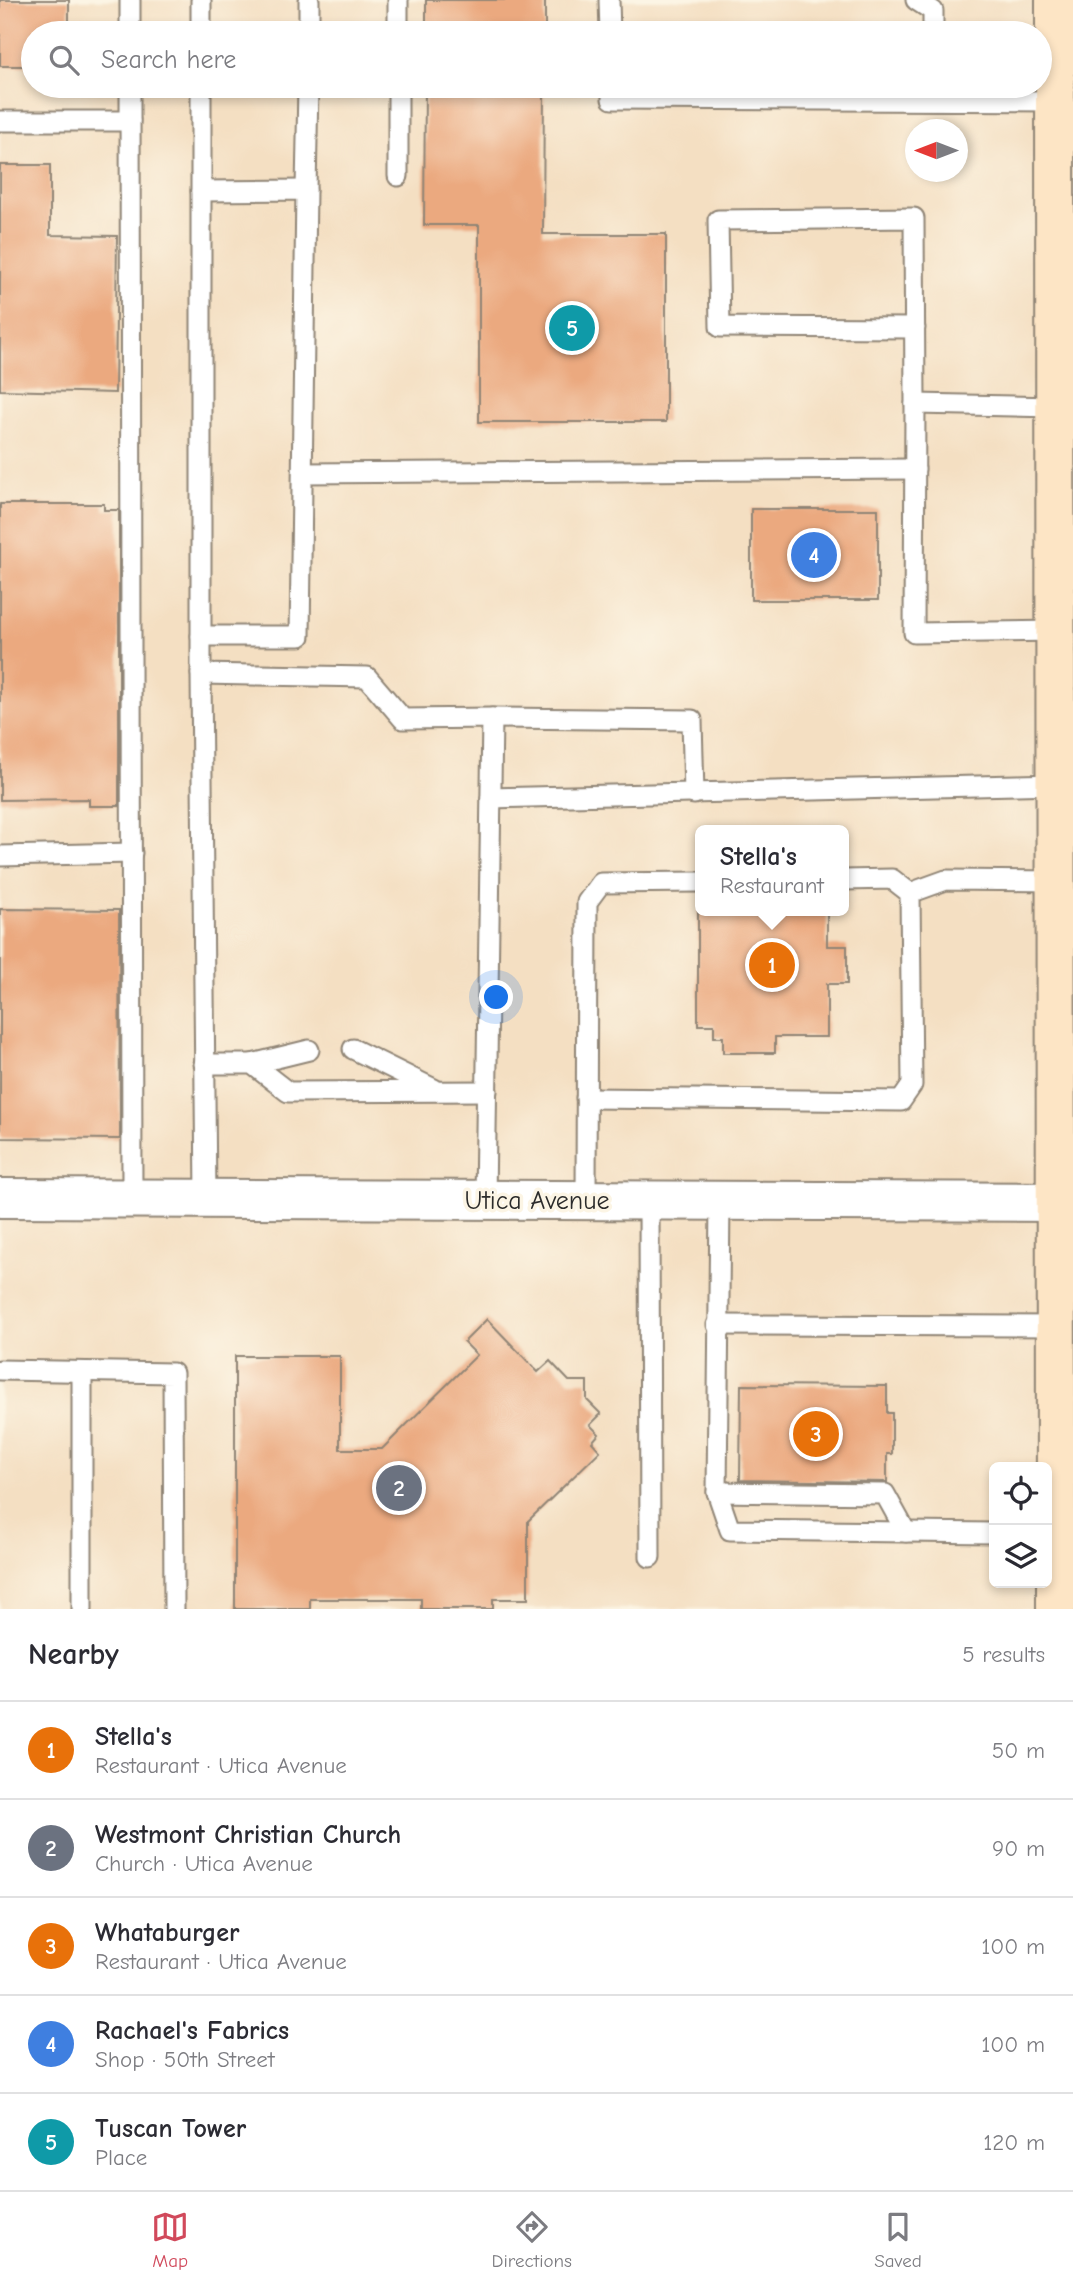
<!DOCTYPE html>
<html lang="en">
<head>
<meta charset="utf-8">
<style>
	:root { --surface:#fff; --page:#f2f2f3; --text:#2b2b33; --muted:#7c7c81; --line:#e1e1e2; --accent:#d1495b }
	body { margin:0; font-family:"Comic Neue",sans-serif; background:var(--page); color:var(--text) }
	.controls { position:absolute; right:21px; bottom:21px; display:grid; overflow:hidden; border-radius:10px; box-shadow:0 4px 10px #0003 }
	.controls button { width:63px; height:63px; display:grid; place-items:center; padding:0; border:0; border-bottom:2px solid var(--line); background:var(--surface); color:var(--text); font:35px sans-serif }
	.compass { position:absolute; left:905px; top:119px; width:63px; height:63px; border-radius:50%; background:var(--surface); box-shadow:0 4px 10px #0003; rotate:270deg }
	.you { position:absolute; left:497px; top:998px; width:24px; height:24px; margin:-18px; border:5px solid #fff; border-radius:50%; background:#1a73e8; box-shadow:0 0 0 10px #1a73e833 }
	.badge { display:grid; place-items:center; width:46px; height:46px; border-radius:50%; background:var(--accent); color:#fff; font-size:23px; font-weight:700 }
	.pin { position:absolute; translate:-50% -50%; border:4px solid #fff; box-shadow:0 2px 7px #0006 }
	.popup { position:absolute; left:695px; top:825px; width:154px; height:91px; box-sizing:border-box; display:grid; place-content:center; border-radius:10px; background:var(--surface); filter:drop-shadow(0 2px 5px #0005); font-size:23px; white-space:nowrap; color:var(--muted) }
	.popup b { font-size:26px; color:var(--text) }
	.popup::after { content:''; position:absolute; left:50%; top:100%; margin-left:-14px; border:14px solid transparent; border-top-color:var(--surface) }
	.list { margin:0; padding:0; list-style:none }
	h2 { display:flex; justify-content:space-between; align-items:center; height:91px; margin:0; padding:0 28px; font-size:30px }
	h2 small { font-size:23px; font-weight:400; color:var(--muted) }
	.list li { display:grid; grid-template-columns:46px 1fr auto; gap:21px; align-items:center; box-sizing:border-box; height:98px; padding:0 28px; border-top:2px solid var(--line) }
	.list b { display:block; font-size:26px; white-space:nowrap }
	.list p { margin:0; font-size:23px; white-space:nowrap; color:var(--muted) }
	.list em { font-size:23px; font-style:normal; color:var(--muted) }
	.icon { flex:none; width:38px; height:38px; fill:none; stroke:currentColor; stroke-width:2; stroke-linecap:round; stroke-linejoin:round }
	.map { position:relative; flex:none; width:1073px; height:1609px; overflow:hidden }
	.search { position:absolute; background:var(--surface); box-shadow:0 4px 10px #0003; left:21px; right:21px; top:21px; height:77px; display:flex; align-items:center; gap:18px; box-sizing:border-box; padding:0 24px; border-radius:38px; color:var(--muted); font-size:26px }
	.sheet { height:581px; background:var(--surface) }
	nav { display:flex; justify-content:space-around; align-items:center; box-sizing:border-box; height:98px; border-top:2px solid var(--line); background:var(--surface); font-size:19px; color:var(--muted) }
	nav a { display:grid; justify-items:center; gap:4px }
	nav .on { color:var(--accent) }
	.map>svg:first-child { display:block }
	.building { fill:#eba97f }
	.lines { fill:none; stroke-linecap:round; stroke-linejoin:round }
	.service-casing { stroke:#908576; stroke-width:23 }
	.tertiary-casing { stroke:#908576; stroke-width:42 }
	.secondary-casing { stroke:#908576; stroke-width:42 }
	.service { stroke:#fff; stroke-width:19 }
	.tertiary { stroke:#fff; stroke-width:38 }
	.secondary { stroke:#fde5c5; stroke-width:38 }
	.labels { text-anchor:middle; stroke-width:7; stroke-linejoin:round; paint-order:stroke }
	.street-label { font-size:26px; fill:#2b2b2b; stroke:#fcf5e5 }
</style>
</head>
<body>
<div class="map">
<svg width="1073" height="1609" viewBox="0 0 1073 1609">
	<rect width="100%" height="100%" fill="#fcf5e5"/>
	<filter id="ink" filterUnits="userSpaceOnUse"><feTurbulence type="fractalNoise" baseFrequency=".0143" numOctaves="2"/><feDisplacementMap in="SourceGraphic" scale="14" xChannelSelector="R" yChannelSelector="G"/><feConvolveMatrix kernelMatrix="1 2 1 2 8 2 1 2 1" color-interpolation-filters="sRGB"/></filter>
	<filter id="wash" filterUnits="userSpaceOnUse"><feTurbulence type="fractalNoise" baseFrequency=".00686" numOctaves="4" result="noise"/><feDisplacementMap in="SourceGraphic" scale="28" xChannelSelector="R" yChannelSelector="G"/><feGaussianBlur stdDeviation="1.57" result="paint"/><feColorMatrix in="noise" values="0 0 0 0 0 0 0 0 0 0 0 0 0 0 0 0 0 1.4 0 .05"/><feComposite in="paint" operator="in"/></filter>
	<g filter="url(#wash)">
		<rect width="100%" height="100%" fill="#f4dfc2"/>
		<g id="blocks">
			<g class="building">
				<polygon points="0,0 69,0 69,33 33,33 33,66 0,66"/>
				<rect x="426" y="0" width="119" height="33"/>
				<polygon points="425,86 544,86 543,234 666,234 666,422 479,422 479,225 424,225"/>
				<polygon points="0,165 50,165 50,235 117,236 115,393 0,390"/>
				<polygon points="0,504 104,504 104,510 119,510 119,806 89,806 89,799 0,800"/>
				<rect x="751" y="509" width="127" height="91"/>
				<polygon points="0,909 119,910 120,1139 0,1138"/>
				<polygon points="698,911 827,911 827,946 847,946 847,984 827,984 827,1037 775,1037 775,1053 723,1053 723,1037 714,1037 714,1025 698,1025"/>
				<polygon points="487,1319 538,1372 550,1361 569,1381 587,1381 587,1400 601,1414 590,1425 599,1434 592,1442 600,1451 528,1521 528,1599 493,1599 493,1609 421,1609 421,1599 310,1599 310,1609 235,1609 235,1356 340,1356 340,1449 382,1449 477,1355 464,1342"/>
				<polygon points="741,1385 887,1386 887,1413 892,1413 892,1454 887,1454 887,1482 740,1480"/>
			</g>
		</g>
	</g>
	<g filter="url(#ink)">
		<use href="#blocks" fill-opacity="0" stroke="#908576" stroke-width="2"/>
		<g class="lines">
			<g class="service-casing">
				<g id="service">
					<polyline points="130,0 130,33"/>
					<polyline points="609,0 610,33"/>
					<polyline points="916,0 933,11 933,33"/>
					<polyline points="201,33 201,0"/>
					<polyline points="309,33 309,0"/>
					<polyline points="398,33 398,0"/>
					<polyline points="130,86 132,1199"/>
					<polyline points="201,86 201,674 206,1199"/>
					<polyline points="612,86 612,99 1056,101"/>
					<polyline points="0,121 130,121"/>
					<polyline points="398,176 398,86"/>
					<polyline points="306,190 308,86"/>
					<polyline points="201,191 306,190 300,636 201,636"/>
					<polyline points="915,328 720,327 718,220 914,218 915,404"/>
					<polyline points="1056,407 915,404 914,633 1056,631"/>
					<polyline points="303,473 915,469"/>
					<polyline points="201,674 367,677 403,719 492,718 485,1200"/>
					<polyline points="492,718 692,720 694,794"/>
					<polyline points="491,798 1056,784"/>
					<polyline points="0,856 132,853"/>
					<polyline points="910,893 946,880 1056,881"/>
					<polyline points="353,1049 434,1089"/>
					<polyline points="204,1064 252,1064 288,1092 487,1091"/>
					<polyline points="252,1064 309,1050"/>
					<polyline points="586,1098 901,1101 912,1085 910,893 892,879 844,880"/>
					<polyline points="586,1200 587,902 601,883 700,882"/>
					<polyline points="649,1200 650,1557"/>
					<polyline points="720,1201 717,1492 730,1530 994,1533"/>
					<polyline points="717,1325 1061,1326"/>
					<polyline points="0,1370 173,1373 174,1609"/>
					<polyline points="717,1492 885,1494 906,1532"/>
					<polyline points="82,1609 82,1372"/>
				</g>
			</g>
			<g class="tertiary-casing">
				<polyline id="tertiary" points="0,1198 1073,1202"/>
			</g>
			<g class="secondary-casing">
				<polyline id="secondary" points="1055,0 1056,1609"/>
			</g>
			<use href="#service" class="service"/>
			<use href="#tertiary" class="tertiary"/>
			<use href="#secondary" class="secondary"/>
		</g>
	</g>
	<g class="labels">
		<g class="street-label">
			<text x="537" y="1209">Utica Avenue</text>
		</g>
	</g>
</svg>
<div class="controls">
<button><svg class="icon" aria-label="locate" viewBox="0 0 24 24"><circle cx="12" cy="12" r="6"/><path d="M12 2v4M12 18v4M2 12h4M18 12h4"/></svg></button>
<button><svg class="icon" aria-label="layers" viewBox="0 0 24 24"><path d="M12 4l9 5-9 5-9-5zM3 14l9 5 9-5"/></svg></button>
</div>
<svg class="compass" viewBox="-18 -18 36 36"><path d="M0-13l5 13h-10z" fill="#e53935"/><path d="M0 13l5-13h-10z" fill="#7c7c81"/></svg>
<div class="you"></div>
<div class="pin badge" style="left:772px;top:965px;background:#e8710a">1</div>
<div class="popup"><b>Stella's</b>Restaurant</div>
<div class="pin badge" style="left:399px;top:1488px;background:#6b7280">2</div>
<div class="pin badge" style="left:816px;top:1434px;background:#e8710a">3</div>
<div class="pin badge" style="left:814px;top:555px;background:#3f7fe0">4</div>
<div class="pin badge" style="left:572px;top:328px;background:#0f9aa8">5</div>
<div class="search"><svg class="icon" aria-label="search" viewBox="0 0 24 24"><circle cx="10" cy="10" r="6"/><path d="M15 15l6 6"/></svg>Search here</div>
</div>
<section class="sheet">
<h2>Nearby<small>5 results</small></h2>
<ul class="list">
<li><span class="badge" style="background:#e8710a">1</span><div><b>Stella's</b><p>Restaurant · Utica Avenue</p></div><em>50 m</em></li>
<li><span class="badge" style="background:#6b7280">2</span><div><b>Westmont Christian Church</b><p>Church · Utica Avenue</p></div><em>90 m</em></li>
<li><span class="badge" style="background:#e8710a">3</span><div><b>Whataburger</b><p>Restaurant · Utica Avenue</p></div><em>100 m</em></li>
<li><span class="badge" style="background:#3f7fe0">4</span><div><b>Rachael's Fabrics</b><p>Shop · 50th Street</p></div><em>100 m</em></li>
<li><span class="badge" style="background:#0f9aa8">5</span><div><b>Tuscan Tower</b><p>Place</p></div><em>120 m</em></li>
</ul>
</section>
<nav>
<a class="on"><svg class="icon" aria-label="map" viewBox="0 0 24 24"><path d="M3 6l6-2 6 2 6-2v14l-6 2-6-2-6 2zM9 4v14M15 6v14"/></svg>Map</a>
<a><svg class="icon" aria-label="directions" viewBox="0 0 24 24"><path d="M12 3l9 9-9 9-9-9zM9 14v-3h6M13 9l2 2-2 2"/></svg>Directions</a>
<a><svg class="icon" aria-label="saved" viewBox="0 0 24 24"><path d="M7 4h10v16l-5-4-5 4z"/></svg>Saved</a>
</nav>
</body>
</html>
